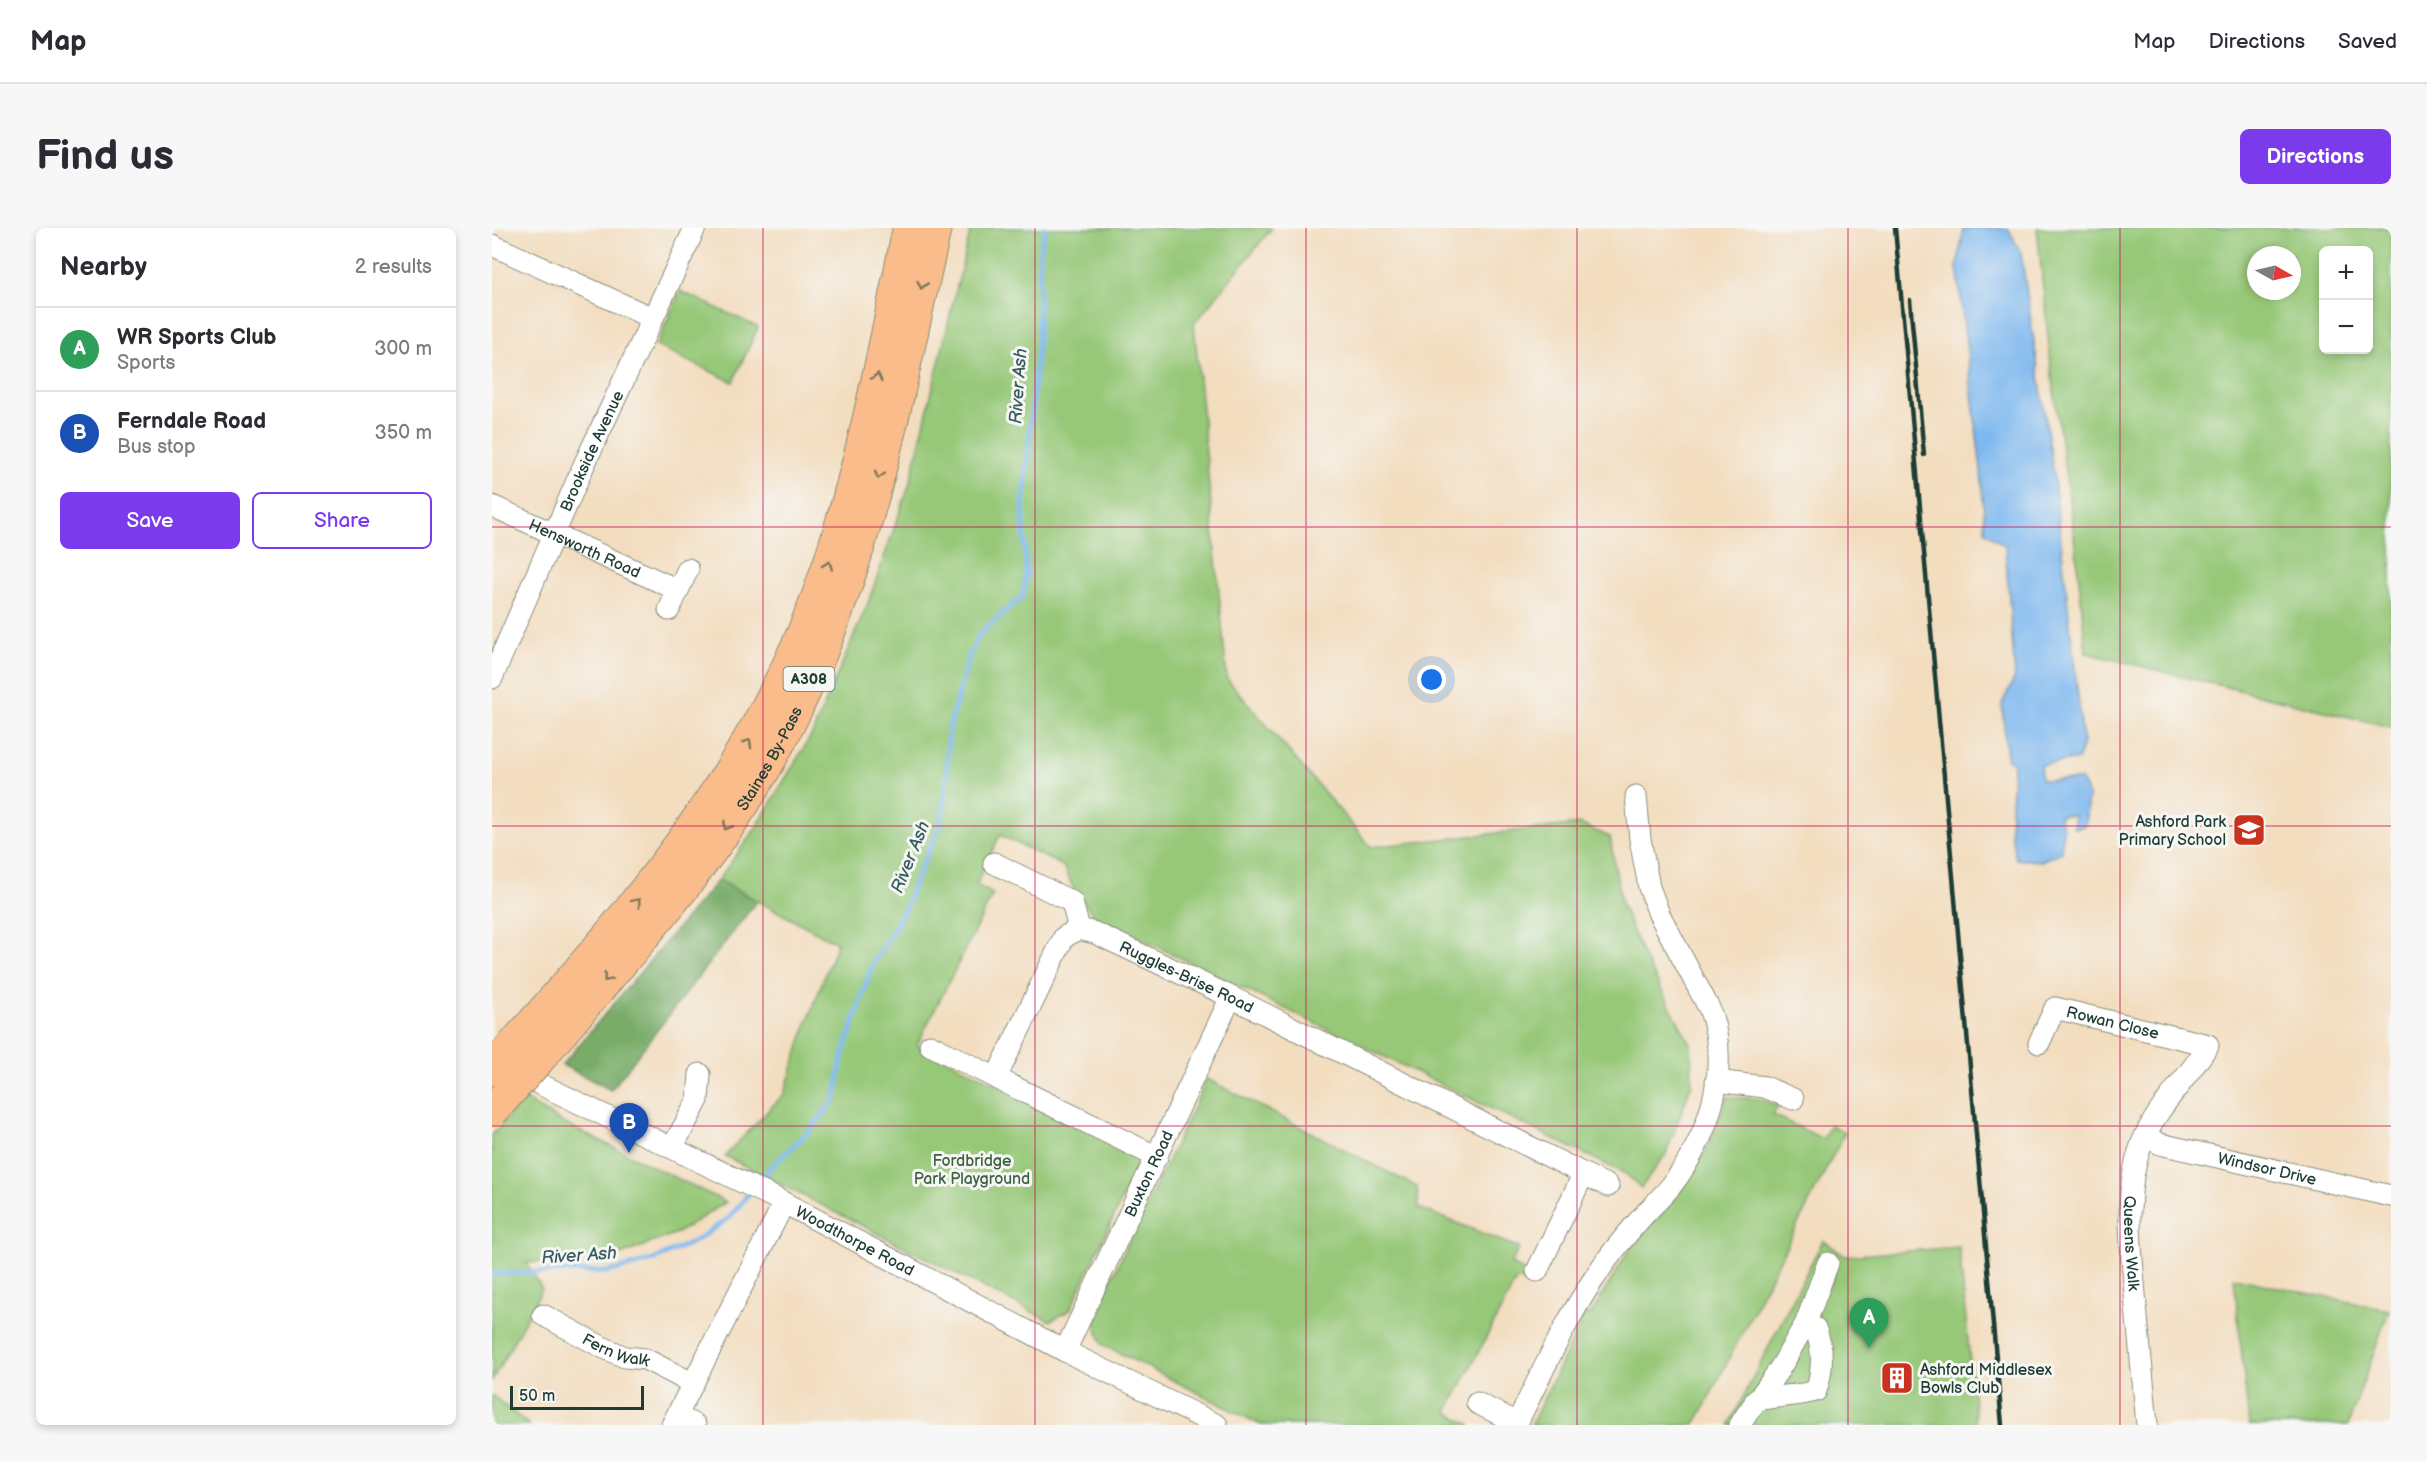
<!DOCTYPE html>
<html lang="en">
<head>
<meta charset="utf-8">
<style>
	:root { --surface:#fff; --page:#f7f7f7; --text:#2b2b33; --muted:#7c7c81; --line:#e1e1e2; --accent:#7c3aed }
	body { margin:0; font-family:"Balsamiq Sans",sans-serif; background:var(--page); color:var(--text) }
	.controls { position:absolute; right:18px; top:18px; display:grid; overflow:hidden; border-radius:9px; box-shadow:0 3px 9px #0003 }
	.controls button { width:54px; height:54px; display:grid; place-items:center; padding:0; border:0; border-bottom:2px solid var(--line); background:var(--surface); color:var(--text); font:30px sans-serif }
	.compass { position:absolute; left:1755px; top:18px; width:54px; height:54px; border-radius:50%; background:var(--surface); box-shadow:0 3px 9px #0003; rotate:98deg }
	.scale { position:absolute; left:18px; bottom:15px; width:134px; box-sizing:border-box; padding-left:6px; border:3px solid #1f3d34; border-top:0; font-size:16px; line-height:21px; white-space:nowrap; color:#1f3d34; -webkit-text-stroke:4px #f6f6f2; paint-order:stroke }
	.you { position:absolute; left:940px; top:452px; width:21px; height:21px; margin:-15px; border:4px solid #fff; border-radius:50%; background:#1a73e8; box-shadow:0 0 0 9px #1a73e833 }
	.badge { display:grid; place-items:center; width:39px; height:39px; border-radius:50%; background:var(--accent); color:#fff; font-size:20px; font-weight:700 }
	.pin { position:absolute; translate:-50% -50px; filter:drop-shadow(0 2px 3px #0008) }
	.pin::after { content:''; position:absolute; top:32px; width:21px; height:18px; background:inherit; clip-path:polygon(0 0,100% 0,50% 100%) }
	.list { margin:0; padding:0; list-style:none }
	h2 { display:flex; justify-content:space-between; align-items:center; height:78px; margin:0; padding:0 24px; font-size:26px }
	h2 small { font-size:20px; font-weight:400; color:var(--muted) }
	.list li { display:grid; grid-template-columns:39px 1fr auto; gap:18px; align-items:center; box-sizing:border-box; height:84px; padding:0 24px; border-top:2px solid var(--line) }
	.list b { display:block; font-size:22px; white-space:nowrap }
	.list p { margin:0; font-size:20px; white-space:nowrap; color:var(--muted) }
	.list em { font-size:20px; font-style:normal; color:var(--muted) }
	.actions { display:flex; gap:12px; padding:18px 24px }
	.actions a { flex:1; padding:14px 0; border:2px solid var(--accent); border-radius:9px; text-align:center; font-size:21px; color:var(--accent) }
	.actions .main { background:var(--accent); color:#fff }
	.map { position:relative; flex:none; width:1899px; height:1197px; overflow:hidden; border-radius:9px }
	header { display:flex; align-items:center; gap:36px; box-sizing:border-box; height:84px; padding:0 30px; background:var(--surface); border-bottom:2px solid var(--line) }
	header strong { font-size:28px }
	nav { display:flex; gap:33px; margin-inline-start:auto; font-size:21px }
	.intro { display:flex; align-items:center; justify-content:space-between; box-sizing:border-box; height:144px; padding:0 36px }
	h1 { margin:0; font-size:42px }
	.button { padding:15px 27px; border-radius:9px; background:var(--accent); color:#fff; font-size:21px; font-weight:700 }
	main { display:flex; gap:36px; padding:0 36px }
	aside { flex:1; background:var(--surface); border-radius:9px; box-shadow:0 3px 9px #0003 }
	.map>svg:first-child { display:block }
	.green { fill:#96c878; stroke:#5a8256; stroke-width:1.5; fill-rule:evenodd }
	.forest { fill:#78ac68; stroke:#4c744e; stroke-width:1.5 }
	.water { fill:#7eb8ef; stroke:#4e7a92; stroke-width:1.5 }
	.lines { fill:none; stroke-linecap:round; stroke-linejoin:round }
	.stream { stroke:#7eb8ef; stroke-width:5 }
	.minor-casing { stroke:#898d7a; stroke-width:23 }
	.highway-casing { stroke:#898d7a; stroke-width:34 }
	.minor { stroke:#fff; stroke-width:21 }
	.highway { stroke:#f9bc8a; stroke-width:32 }
	.rail { stroke:#1f3d34; stroke-width:4.5 }
	.highway-bridge-casing { stroke:#898d7a; stroke-width:34; stroke-linecap:butt }
	.highway-bridge { stroke:#f9bc8a; stroke-width:32 }
	.oneway { stroke:#81765b }
	.grid { fill:none; stroke:#c2185b; stroke-width:1.5; stroke-opacity:0.55 }
	.labels { text-anchor:middle; stroke-width:6; stroke-linejoin:round; paint-order:stroke }
	.shield { fill:#f6f6f2; stroke:#60746d; stroke-width:1.5 }
	.shield-label { font-size:15px; font-weight:bold; fill:#1f3d34 }
	.street-label { font-size:16px; fill:#1f3d34; stroke:#f6f6f2 }
	.poi-label { font-size:16px; fill:#1f3d34; stroke:#f6f6f2; text-anchor:end }
	.park-label { font-size:16px; fill:#3d6045; stroke:#f6f6f2 }
	.water-label { font-size:18px; font-style:italic; fill:#375c63; stroke:#f6f6f2 }
</style>
</head>
<body>
<header>
<strong>Map</strong>
<nav><a>Map</a><a>Directions</a><a>Saved</a></nav>
</header>
<div class="intro"><h1>Find us</h1><a class="button">Directions</a></div>
<main>
<aside>
<h2>Nearby<small>2 results</small></h2>
<ul class="list">
<li><span class="badge" style="background:#2e9e5b">A</span><div><b>WR Sports Club</b><p>Sports</p></div><em>300 m</em></li>
<li><span class="badge" style="background:#1a4fb4">B</span><div><b>Ferndale Road</b><p>Bus stop</p></div><em>350 m</em></li>
</ul>
<div class="actions"><a class="main">Save</a><a>Share</a></div>
</aside>
<div class="map">
<svg width="1899" height="1197" viewBox="0 0 1899 1197">
	<rect width="100%" height="100%" fill="#f6f6f2"/>
	<filter id="ink" filterUnits="userSpaceOnUse"><feTurbulence type="fractalNoise" baseFrequency=".0167" numOctaves="2"/><feDisplacementMap in="SourceGraphic" scale="12" xChannelSelector="R" yChannelSelector="G"/><feConvolveMatrix kernelMatrix="1 2 1 2 8 2 1 2 1" color-interpolation-filters="sRGB"/></filter>
	<filter id="wash" filterUnits="userSpaceOnUse"><feTurbulence type="fractalNoise" baseFrequency=".008" numOctaves="4" result="noise"/><feDisplacementMap in="SourceGraphic" scale="24" xChannelSelector="R" yChannelSelector="G"/><feGaussianBlur stdDeviation="1.35" result="paint"/><feColorMatrix in="noise" values="0 0 0 0 0 0 0 0 0 0 0 0 0 0 0 0 0 1.4 0 .05"/><feComposite in="paint" operator="in"/></filter>
	<g filter="url(#wash)">
		<rect width="100%" height="100%" fill="#f3ddbf"/>
		<g class="green">
			<polygon points="479,0 780,0 702,96 735,451 879,619 1088,596 1118,609 1129,674 1150,725 1199,818 1200,855 1174,926 1149,960 1134,946 602,688 582,661 571,638 508,607 484,657 501,666 425,817 650,928 578,1082 558,1093 233,928 292,866 315,795 345,715 226,652 264,600 320,506 376,375 418,255"/>
			<path d="M1545,0H1899V499L1594,425L1585,330L1560,148ZM1832,22H1876V122H1832ZM1764,27H1800V63H1764Z"/>
			<polygon points="188,63 266,99 241,154 164,118"/>
			<polygon points="715,851 925,959 927,980 1027,1020 1019,1036 1039,1047 1035,1055 1025,1051 955,1184 979,1197 769,1197 610,1116 601,1089"/>
			<polygon points="1235,869 1268,871 1286,878 1281,887 1331,911 1338,897 1353,904 1203,1197 1039,1197 1093,1085 1098,1088 1139,1019 1188,964 1217,916"/>
			<polygon points="32,871 71,895 234,974 187,1004 129,1027 34,1035 50,1061 0,1153 0,907"/>
			<polygon points="1331,1012 1353,1028 1467,1019 1484,1197 1237,1197"/>
			<polygon points="1742,1050 1897,1082 1856,1197 1757,1197"/>
			<polygon points="0,1167 37,1197 0,1197"/>
		</g>
		<polygon class="forest" points="226,652 265,673 119,862 70,837"/>
		<polygon class="water" points="1472,0 1516,0 1529,25 1561,241 1591,514 1587,531 1548,537 1550,552 1590,552 1596,568 1593,598 1582,600 1582,587 1567,587 1571,599 1569,624 1549,633 1524,631 1518,603 1521,535 1515,530 1510,476 1523,449 1513,318 1493,303 1489,242 1465,39"/>
		<g class="lines">
			<g class="stream">
				<polyline points="264,957 278,940 317,903 344,870 349,834 380,737 410,687 425,648 448,598 455,551 455,523 458,496 477,428 488,405 531,368 534,345 531,281 546,114 548,22 553,0"/>
				<polyline points="0,1046 81,1043 116,1044 161,1032 203,1013 237,990 258,964"/>
			</g>
		</g>
	</g>
	<g filter="url(#ink)">
		<g class="lines">
			<g class="minor-casing">
				<g id="minor">
					<polyline points="0,17 160,90"/>
					<path id="s1" d="M0,278L186,362"/>
					<polyline points="177,382 196,341"/>
					<path id="s2" d="M0,450L91,239L203,0"/>
					<polyline points="502,635 580,674 587,701"/>
					<path id="s3" d="M1547,815L1563,780L1716,817C1696,851 1665,878 1650,915C1630,967 1640,1025 1644,1078C1648,1118 1651,1157 1655,1197"/>
					<polyline points="438,817 504,850"/>
					<path id="s4" d="M21,843L283,970L573,1123L725,1197"/>
					<polyline points="1224,853 1273,859 1301,871"/>
					<path id="s5" d="M1654,908L1668,916L1899,968"/>
					<polyline points="180,920 206,872 208,846"/>
					<path id="s6" d="M665,929L504,850L572,709L587,701L603,705L739,769L1116,958"/>
					<polyline points="1045,1043 1091,947"/>
					<path id="s7" d="M51,1087L110,1119L133,1129L153,1131L200,1155"/>
					<polyline points="1313,1097 1336,1035"/>
					<path id="s8" d="M573,1123L739,769"/>
					<polyline points="985,1175 1025,1195"/>
					<polyline points="185,1188 203,1197"/>
					<polyline points="180,1197 292,975"/>
					<path d="M1024,1197C1049,1147 1072,1095 1103,1049C1117,1027 1134,1007 1151,988C1160,978 1170,969 1179,958C1217,909 1240,840 1217,780L1167,686L1157,659L1148,611L1144,568"/>
					<path d="M1248,1197C1258,1179 1272,1164 1284,1146C1295,1131 1302,1113 1313,1097L1323,1100C1332,1121 1331,1142 1324,1163C1303,1169 1284,1167 1263,1173"/>
				</g>
			</g>
			<g class="highway-casing">
				<g id="highway">
					<path d="M24,814C154,669 277,522 338,333C373,225 394,111 417,0"/>
					<path id="s9" d="M46,832C124,739 211,647 272,542C369,376 401,185 443,0"/>
				</g>
			</g>
			<use href="#minor" class="minor"/>
			<use href="#highway" class="highway"/>
			<g class="rail">
				<polyline points="1403,0 1510,1197"/>
				<polyline points="1418,72 1432,227"/>
			</g>
			<g class="highway-bridge-casing">
				<g id="highway-bridge">
					<polyline points="0,841 24,814"/>
					<polyline points="0,883 46,832"/>
				</g>
			</g>
			<use href="#highway-bridge" class="highway-bridge"/>
		</g>
		<defs><path id="oneway-chevron" d="M-2-3.5L2.5 0L-2 3.5" fill="none" stroke-width="1.6" stroke-linecap="round" stroke-linejoin="round" transform="scale(1.5)"/></defs>
		<g class="oneway">
			<use href="#oneway-chevron" transform="translate(430 57) rotate(103)"/>
			<use href="#oneway-chevron" transform="translate(385 149) rotate(-77)"/>
			<use href="#oneway-chevron" transform="translate(387 247) rotate(105)"/>
			<use href="#oneway-chevron" transform="translate(336 337) rotate(-70)"/>
			<use href="#oneway-chevron" transform="translate(256 515) rotate(-60)"/>
			<use href="#oneway-chevron" transform="translate(235 598) rotate(123)"/>
			<use href="#oneway-chevron" transform="translate(145 674) rotate(-51)"/>
			<use href="#oneway-chevron" transform="translate(115 750) rotate(130)"/>
		</g>
	</g>
	<path class="grid" d="M271,0V1197M543,0V1197M814,0V1197M1085,0V1197M1356,0V1197M1628,0V1197M0,299H1899M0,598H1899M0,898H1899"/>
	<defs>
		<g id="school-square" transform="scale(1.725)"><rect x="-9" y="-9" width="18" height="18" rx="4" fill="#c8321e" stroke="#f6f6f2"/><path d="M0-5L7-2L0 1L-7-2ZM-4 1L0 2.5L4 1V4Q0 6-4 4Z" fill="#fff"/></g>
		<g id="building-square" transform="scale(1.725)"><rect x="-9" y="-9" width="18" height="18" rx="4" fill="#c8321e" stroke="#f6f6f2"/><path d="M-4-6H4V6H1V3H-1V6H-4ZM-2.5-4.3h1.7v1.8h-1.7ZM.8-4.3h1.7v1.8H.8ZM-2.5-1h1.7V.8h-1.7ZM.8-1h1.7V.8H.8Z" fill="#fff"/></g>
	</defs>
	<g fill-rule="evenodd">
		<use href="#school-square" x="1757" y="602"/>
		<use href="#building-square" x="1405" y="1150"/>
	</g>
	<g class="labels">
		<rect class="shield" x="291.5" y="439" width="51" height="24" rx="4.5"/>
		<g class="shield-label">
			<text x="317" y="456">A308</text>
		</g>
		<g class="street-label">
			<text dy="6" stroke="none"><textPath href="#s2" startOffset="248">Brookside Avenue</textPath></text>
			<text dy="6" stroke="none"><textPath href="#s1" startOffset="102">Hensworth Road</textPath></text>
			<text dy="6" stroke="none"><textPath href="#s9" startOffset="381">Staines By-Pass</textPath></text>
			<text dy="6" stroke="none"><textPath href="#s6" startOffset="471">Ruggles-Brise Road</textPath></text>
			<text dy="6" stroke="none"><textPath href="#s3" startOffset="98">Rowan Close</textPath></text>
			<text dy="6" stroke="none"><textPath href="#s5" startOffset="126">Windsor Drive</textPath></text>
			<text dy="6" stroke="none"><textPath href="#s8" startOffset="196">Buxton Road</textPath></text>
			<text dy="6" stroke="none"><textPath href="#s4" startOffset="382">Woodthorpe Road</textPath></text>
			<text dy="6" stroke="none"><textPath href="#s3" startOffset="416">Queens Walk</textPath></text>
			<text dy="6" stroke="none"><textPath href="#s7" startOffset="82">Fern Walk</textPath></text>
		</g>
		<g class="poi-label">
			<text x="1734" y="599">Ashford Park<tspan x="1734" dy="18">Primary School</tspan></text>
			<text x="1428" y="1147" text-anchor="start">Ashford Middlesex<tspan x="1428" dy="18">Bowls Club</tspan></text>
		</g>
		<g class="park-label">
			<text x="480" y="938">Fordbridge<tspan x="480" dy="18">Park Playground</tspan></text>
		</g>
		<g class="water-label">
			<text transform="translate(526 158) rotate(-86)" y="6">River Ash</text>
			<text transform="translate(418 629) rotate(-68)" y="6">River Ash</text>
			<text transform="translate(87 1027) rotate(-4)" y="6">River Ash</text>
		</g>
	</g>
</svg>
<div class="controls">
<button>+</button>
<button>−</button>
</div>
<svg class="compass" viewBox="-18 -18 36 36"><path d="M0-13l5 13h-10z" fill="#e53935"/><path d="M0 13l5-13h-10z" fill="#7c7c81"/></svg>
<div class="scale">50 m</div>
<div class="you"></div>
<div class="pin badge" style="left:1377px;top:1120px;background:#2e9e5b">A</div>
<div class="pin badge" style="left:137px;top:925px;background:#1a4fb4">B</div>
</div>
</main>
</body>
</html>
